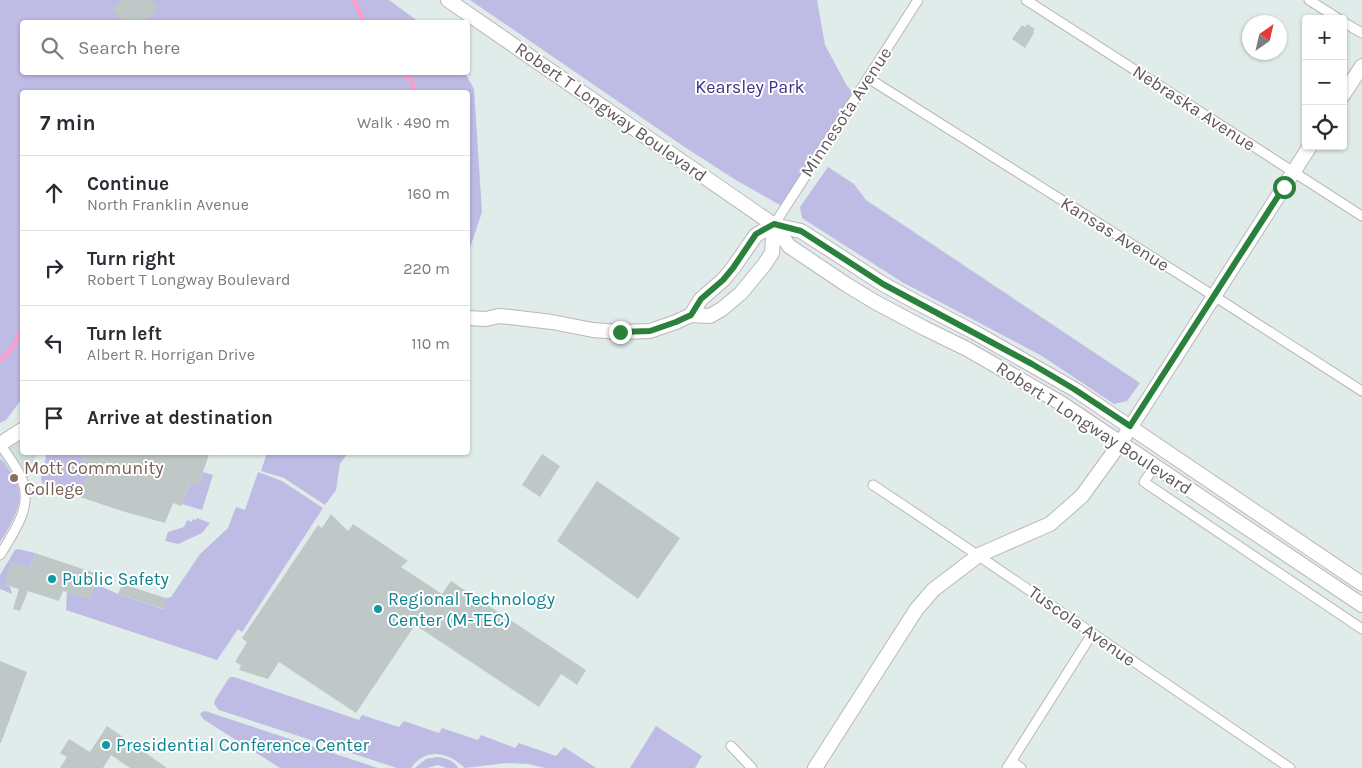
<!DOCTYPE html>
<html lang="en">
<head>
<meta charset="utf-8">
<style>
	:root { --surface:#fff; --page:#f2f2f3; --text:#2b2b33; --muted:#7c7c81; --line:#e1e1e2 }
	body { margin:0; font-family:Karla,sans-serif; background:var(--page); color:var(--text) }
	.controls { position:absolute; right:15px; top:15px; display:grid; overflow:hidden; border-radius:5px; box-shadow:0 1px 4px #0004 }
	.controls button { width:45px; height:45px; display:grid; place-items:center; padding:0; border:0; border-bottom:1px solid var(--line); background:var(--surface); color:var(--text); font:25px sans-serif }
	.compass { position:absolute; left:1242px; top:15px; width:45px; height:45px; border-radius:50%; background:var(--surface); box-shadow:0 1px 4px #0004; rotate:34deg }
	.stop { position:absolute; width:15px; height:15px; margin:-11px; border:4px solid #29813c; border-radius:50%; background:#fff }
	.stop.end { background:#29813c; border-color:#fff; box-shadow:0 1px 5px #0008 }
	.list { margin:0; padding:0; list-style:none }
	h2 { display:flex; justify-content:space-between; align-items:center; height:65px; margin:0; padding:0 20px; font-size:21px }
	h2 small { font-size:16px; font-weight:400; color:var(--muted) }
	.list li { display:grid; grid-template-columns:32px 1fr auto; gap:15px; align-items:center; box-sizing:border-box; height:75px; padding:0 20px; border-top:1px solid var(--line) }
	.list b { display:block; font-size:19px; white-space:nowrap }
	.list p { margin:0; font-size:16px; white-space:nowrap; color:var(--muted) }
	.list em { font-size:16px; font-style:normal; color:var(--muted) }
	.icon { flex:none; width:28px; height:28px; fill:none; stroke:currentColor; stroke-width:2; stroke-linecap:round; stroke-linejoin:round }
	.map { position:relative; flex:none; width:1362px; height:768px; overflow:hidden }
	.search { position:absolute; background:var(--surface); box-shadow:0 1px 4px #0004; left:20px; top:20px; width:450px; height:55px; display:flex; align-items:center; gap:12px; box-sizing:border-box; padding:0 18px; border-radius:5px; color:var(--muted); font-size:19px }
	.panel { position:absolute; background:var(--surface); box-shadow:0 1px 4px #0004; left:20px; top:90px; width:450px; height:365px; border-radius:5px }
	.map>svg:first-child { display:block }
	.education { fill:#d0dedc }
	.green { fill:#bebbe4 }
	.lines { fill:none; stroke-linecap:round; stroke-linejoin:round }
	.stream { stroke:#ff9ccb; stroke-width:4 }
	.building { fill:#bfc8c7 }
	.street-casing { stroke:#bdb5b7; stroke-width:11 }
	.secondary-casing { stroke:#bfb5b8; stroke-width:16 }
	.street { stroke:#fff; stroke-width:9 }
	.secondary { stroke:#fff; stroke-width:14 }
	.route { stroke:#29813c; stroke-width:6 }
	.education-dot { fill:#8d6e63; stroke:#fff; stroke-width:2 }
	.culture-dot { fill:#0f9aa8; stroke:#fff; stroke-width:2 }
	.labels { text-anchor:middle; stroke-width:4; stroke-linejoin:round; paint-order:stroke }
	.park-label { font-size:18px; fill:#3e3385; stroke:#fff }
	.street-label { font-size:18px; fill:#61585b; stroke:#fff }
	.education-label { font-size:18px; fill:#785e54; stroke:#fff; text-anchor:start }
	.culture-label { font-size:18px; fill:#0d838f; stroke:#fff; text-anchor:start }
</style>
</head>
<body>
<div class="map">
<svg width="1362" height="768" viewBox="0 0 1362 768">
	<rect width="100%" height="100%" fill="#dfecea"/>
	<polygon class="education" points="22,437 22,452 37,453 13,518 0,540 0,448"/>
	<g class="green">
		<polygon points="0,0 389,0 419,22 22,22 22,72 465,73 474,89 482,212 468,254 468,92 22,92 22,399 6,420 0,423"/>
		<polygon points="470,0 817,0 825,45 847,86 856,97 785,208 736,180 686,148"/>
		<polygon points="828,167 854,184 866,200 1140,383 1127,401 1114,404 1042,356 902,282 802,218 800,207"/>
		<polygon points="47,453 84,453 78,471 88,475 80,497 42,483 41,478"/>
		<polygon points="267,453 267,452 348,453 340,464 336,490 325,505 284,478 261,471"/>
		<path d="M0,460L3,461C9,470 17,480 19,491C22,508 9,528 0,542Z"/>
		<polygon points="203,472 213,475 202,510 182,504 190,483 198,485"/>
		<polygon points="258,472 282,481 323,508 242,632 238,629 217,660 66,610 67,592 90,599 95,584 118,594 163,609 166,598 171,597 200,554 228,528 236,507 245,510"/>
		<polygon points="197,518 210,523 202,533 178,544 165,541 168,532 184,527 187,520 192,522 193,519 196,520"/>
		<polygon points="18,549 35,553 30,568 12,563 5,585 10,587 12,594 0,589 0,575 15,550"/>
		<path d="M231,677H234L359,720L362,715L399,727L404,721L439,733L442,728L478,740L481,735L515,748L519,743L556,756L564,747L596,768H545L528,764L506,763L465,768C448,752 426,747 411,768H397L219,710L214,704L215,700L229,678Z"/>
		<polygon points="205,711 378,768 280,768 203,719 200,714 202,712"/>
		<polygon points="656,726 702,756 695,768 630,768"/>
		<path d="M437,757C445,758 454,760 458,768H447L438,765L427,768H415L426,759Z"/>
	</g>
	<g class="lines">
		<g class="stream">
			<polyline points="354,0 364,22"/>
			<polyline points="399,72 411,79 415,92"/>
			<path d="M0,360C12,352 17,340 22,326"/>
		</g>
	</g>
	<g class="building">
		<polygon points="122,0 152,0 158,7 154,10 156,12 144,22 123,22 112,10"/>
		<polygon points="1027,24 1035,29 1033,32 1034,33 1025,48 1012,39 1022,25 1025,27"/>
		<polygon points="84,452 210,452 198,486 190,483 181,506 173,503 165,523 122,511 80,497 88,475 78,471"/>
		<polygon points="542,454 560,466 540,497 522,485"/>
		<polygon points="597,481 680,538 638,599 557,541"/>
		<polygon points="331,514 348,531 353,524 408,561 401,567 442,594 451,581 586,670 577,685 561,674 539,707 415,625 356,713 279,662 268,679 239,670 241,665 235,662 247,642 242,638 318,525 322,528"/>
		<polygon points="35,553 98,574 90,599 63,591 59,601 28,591 20,611 13,609 19,589 5,585 12,562 30,568"/>
		<polygon points="122,584 166,598 164,609 118,594"/>
		<polygon points="0,661 27,672 1,743 0,743"/>
		<polygon points="107,726 123,737 167,768 130,768 111,755 103,768 60,768 67,757 60,753 69,739 90,752"/>
	</g>
	<g class="lines">
		<g class="street-casing">
			<g id="street">
				<polyline points="1026,0 1362,216"/>
				<polyline points="1309,0 1339,19"/>
				<polyline points="1343,22 1362,33"/>
				<polyline points="868,78 1214,296 1362,391"/>
				<polyline points="774,225 918,0"/>
				<polyline points="1155,466 1144,482 1362,629"/>
				<path d="M873,485C1013,578 1151,674 1290,768"/>
				<path d="M0,555C13,533 32,509 23,482C18,468 8,456 0,444"/>
				<polyline points="731,746 752,768"/>
				<polyline points="1012,761 1021,768"/>
				<polyline points="1007,768 1092,634"/>
			</g>
		</g>
		<g class="secondary-casing">
			<g id="secondary">
				<polyline points="448,0 774,225 801,231 883,284 916,302 974,332 1074,389 1362,584"/>
				<polyline points="1343,95 1362,66"/>
				<polyline points="774,225 789,246 847,285 875,302 924,328 967,349 1061,403 1362,605"/>
				<polyline points="691,315 701,299 723,280 733,268 756,235 774,225"/>
				<polyline points="468,318 486,319 499,316 510,317 552,322 593,330 620,332 650,331 676,322 691,315 710,316 722,309 741,293 764,265 772,253 774,225"/>
				<polyline points="0,444 22,430"/>
				<polyline points="815,768 916,610 933,590 979,555 1050,524 1082,496 1121,442 1310,146"/>
			</g>
		</g>
		<use href="#street" class="street"/>
		<use href="#secondary" class="secondary"/>
	</g>
	<g class="lines">
		<polyline class="route" points="620,332 650,331 676,322 691,315 701,299 723,280 733,268 756,234 774,224 801,231 883,284 1032,364 1074,389 1130,426 1284,187"/>
	</g>
	<circle class="education-dot" cx="14" cy="478" r="5"/>
	<g class="culture-dot">
		<circle cx="52" cy="579" r="5"/>
		<circle cx="378" cy="609" r="5"/>
		<circle cx="106" cy="745" r="5"/>
	</g>
	<g class="labels">
		<g class="park-label">
			<text x="750" y="93">Kearsley Park</text>
		</g>
		<g class="street-label">
			<text transform="translate(1194 108) rotate(33)" y="6">Nebraska Avenue</text>
			<text transform="translate(611 112) rotate(35)" y="6">Robert T Longway Boulevard</text>
			<text transform="translate(846 112) rotate(-57)" y="6">Minnesota Avenue</text>
			<text transform="translate(1115 234) rotate(32)" y="6">Kansas Avenue</text>
			<text transform="translate(1094 428) rotate(33)" y="6">Robert T Longway Boulevard</text>
			<text transform="translate(1082 626) rotate(35)" y="6">Tuscola Avenue</text>
		</g>
		<g class="education-label">
			<text x="24" y="474">Mott Community<tspan x="24" dy="21">College</tspan></text>
		</g>
		<g class="culture-label">
			<text x="62" y="585">Public Safety</text>
			<text x="388" y="605">Regional Technology<tspan x="388" dy="21">Center (M-TEC)</tspan></text>
			<text x="116" y="751">Presidential Conference Center</text>
		</g>
	</g>
</svg>
<div class="controls">
<button>+</button>
<button>−</button>
<button><svg class="icon" aria-label="locate" viewBox="0 0 24 24"><circle cx="12" cy="12" r="6"/><path d="M12 2v4M12 18v4M2 12h4M18 12h4"/></svg></button>
</div>
<svg class="compass" viewBox="-18 -18 36 36"><path d="M0-13l5 13h-10z" fill="#e53935"/><path d="M0 13l5-13h-10z" fill="#7c7c81"/></svg>
<div class="stop" style="left:1284px;top:187px"></div>
<div class="stop end" style="left:620px;top:332px"></div>
<div class="search"><svg class="icon" aria-label="search" viewBox="0 0 24 24"><circle cx="10" cy="10" r="6"/><path d="M15 15l6 6"/></svg>Search here</div>
<section class="panel">
<h2>7 min<small>Walk · 490 m</small></h2>
<ul class="list">
<li><svg class="icon" aria-label="ahead" viewBox="0 0 24 24"><path d="M12 20V5M6 11l6-6 6 6"/></svg><div><b>Continue</b><p>North Franklin Avenue</p></div><em>160 m</em></li>
<li><svg class="icon" aria-label="right" viewBox="0 0 24 24"><path d="M7 20v-9h11M14 6l5 5-5 5"/></svg><div><b>Turn right</b><p>Robert T Longway Boulevard</p></div><em>220 m</em></li>
<li><svg class="icon" aria-label="left" viewBox="0 0 24 24"><path d="M17 20v-9H6M10 6l-5 5 5 5"/></svg><div><b>Turn left</b><p>Albert R. Horrigan Drive</p></div><em>110 m</em></li>
<li><svg class="icon" aria-label="arrive" viewBox="0 0 24 24"><path d="M6 21V4h12l-3 4 3 4H6"/></svg><div><b>Arrive at destination</b></div></li>
</ul>
</section>
</div>
</body>
</html>
